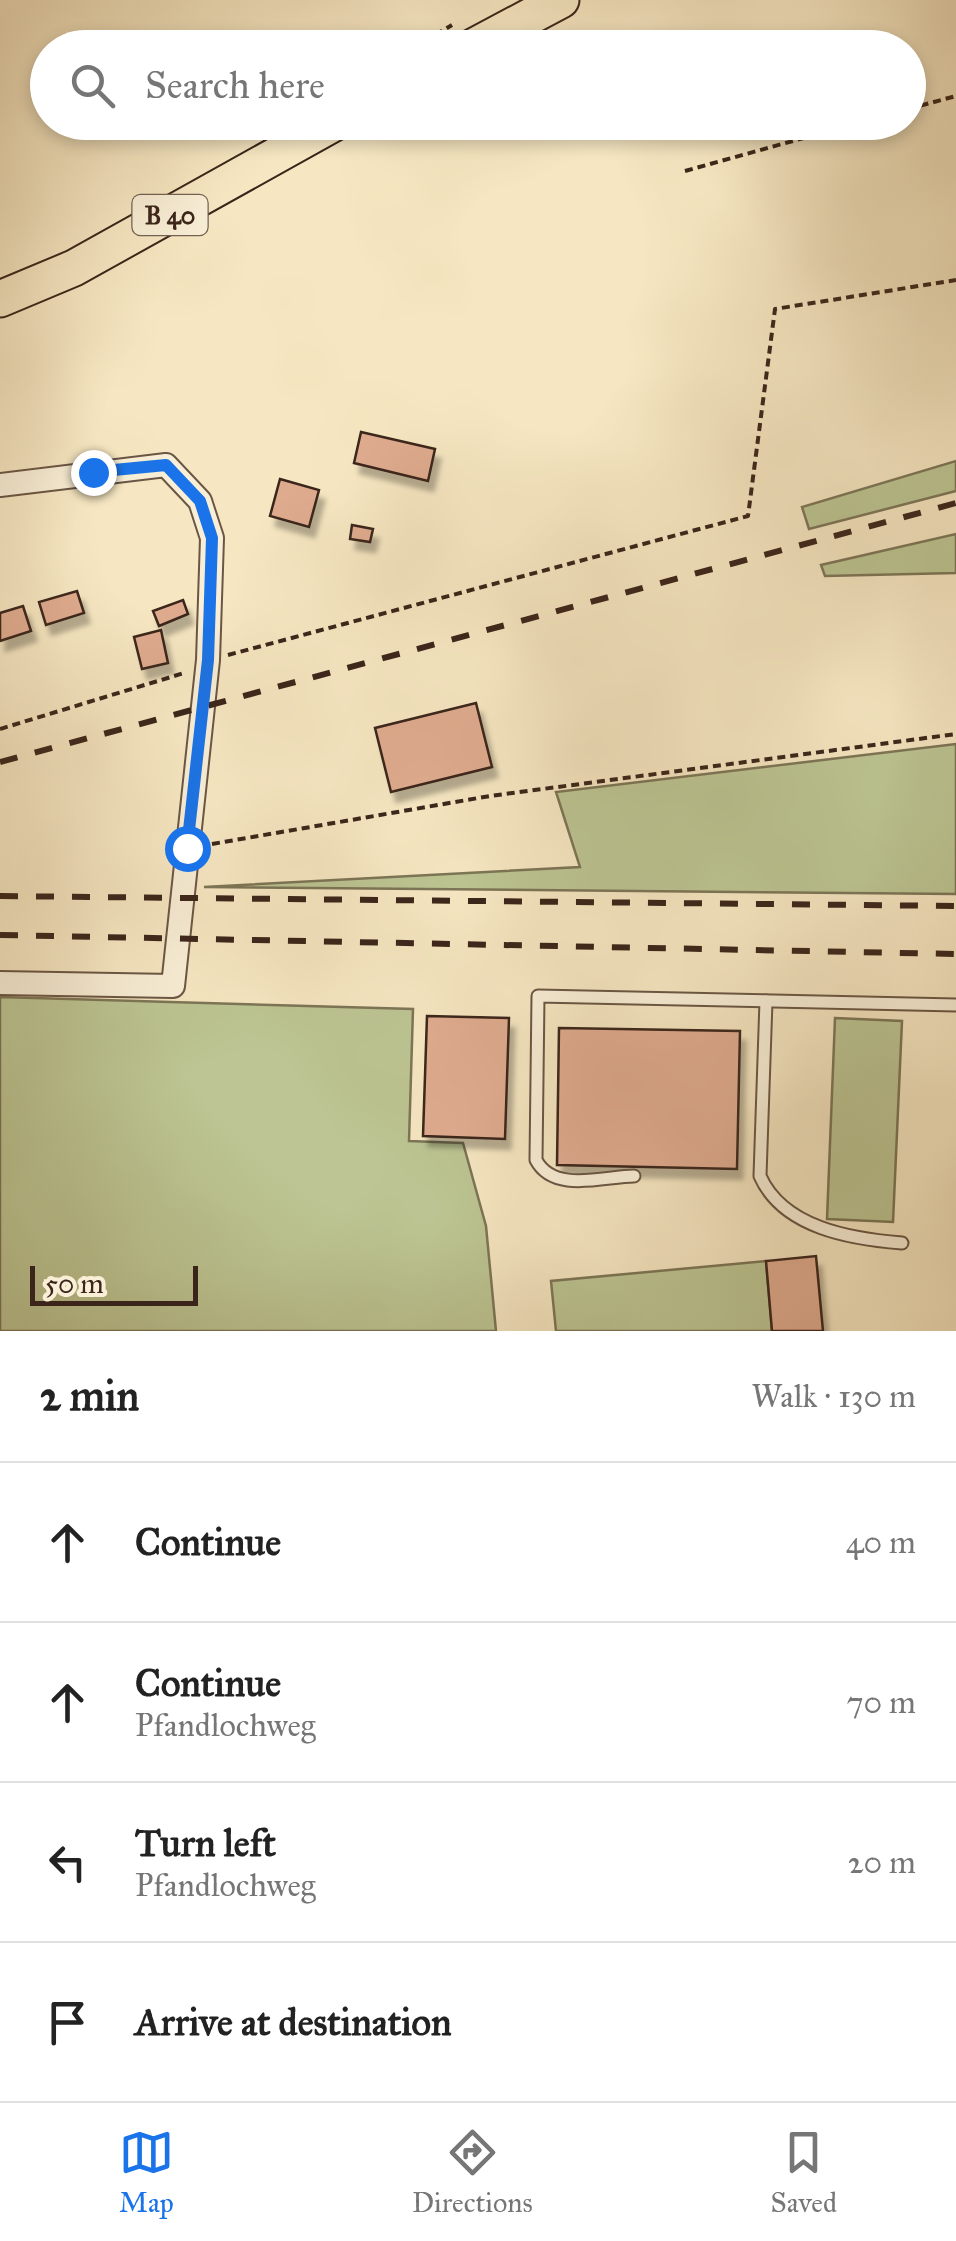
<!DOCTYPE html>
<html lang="en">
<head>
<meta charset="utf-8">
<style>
	:root { --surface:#fff; --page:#f2f2f2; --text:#222; --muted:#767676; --line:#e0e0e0; --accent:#1a73e8 }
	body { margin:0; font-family:"IM FELL Great Primer",serif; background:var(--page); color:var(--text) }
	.scale { position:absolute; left:30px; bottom:25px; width:168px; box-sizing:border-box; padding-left:10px; border:5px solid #3b251a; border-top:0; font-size:28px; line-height:35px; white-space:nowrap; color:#3b251a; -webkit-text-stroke:8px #f9efd7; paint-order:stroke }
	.stop { position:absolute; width:30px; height:30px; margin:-22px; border:8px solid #1a73e8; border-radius:50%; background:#fff }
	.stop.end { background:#1a73e8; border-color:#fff; box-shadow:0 2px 10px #0008 }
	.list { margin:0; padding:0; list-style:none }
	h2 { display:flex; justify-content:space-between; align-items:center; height:130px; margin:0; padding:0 40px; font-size:42px }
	h2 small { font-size:32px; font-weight:400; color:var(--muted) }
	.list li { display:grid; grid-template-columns:65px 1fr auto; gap:30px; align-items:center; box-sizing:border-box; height:160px; padding:0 40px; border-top:2px solid var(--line) }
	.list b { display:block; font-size:38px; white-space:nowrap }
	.list p { margin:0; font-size:32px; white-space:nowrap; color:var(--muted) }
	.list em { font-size:32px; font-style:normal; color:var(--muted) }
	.icon { flex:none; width:55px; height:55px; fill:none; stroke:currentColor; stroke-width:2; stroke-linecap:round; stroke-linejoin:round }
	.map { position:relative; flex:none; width:956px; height:1331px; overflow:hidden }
	.search { position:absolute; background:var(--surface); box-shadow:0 5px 15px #0003; left:30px; right:30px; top:30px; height:110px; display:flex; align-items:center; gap:25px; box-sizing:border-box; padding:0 35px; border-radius:55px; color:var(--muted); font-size:38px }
	.sheet { height:770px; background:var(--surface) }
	nav { display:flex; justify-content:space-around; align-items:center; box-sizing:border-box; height:140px; border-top:2px solid var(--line); background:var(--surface); font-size:28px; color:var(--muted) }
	nav a { display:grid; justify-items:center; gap:5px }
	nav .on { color:var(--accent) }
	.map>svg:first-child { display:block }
	.green { fill:#bcc593; stroke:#7c7556; stroke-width:2.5 }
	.building { fill:#dfab8f; stroke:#3b251a; stroke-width:2.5; filter:url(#shadow) }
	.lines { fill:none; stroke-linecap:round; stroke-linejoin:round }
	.service-casing { stroke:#6a5644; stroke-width:15 }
	.minor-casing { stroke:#6a5644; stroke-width:26 }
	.primary-casing { stroke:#3b251a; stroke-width:39 }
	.path { stroke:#3b251a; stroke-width:4; stroke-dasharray:8 5; stroke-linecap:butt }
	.service { stroke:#f9efd7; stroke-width:11 }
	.minor { stroke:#f9efd7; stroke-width:22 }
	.primary { stroke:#f6e7c2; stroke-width:35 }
	.rail { stroke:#3b251a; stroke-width:6; stroke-dasharray:18 18; stroke-linecap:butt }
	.route { stroke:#1a73e8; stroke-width:12 }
	.labels { text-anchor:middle; stroke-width:8; stroke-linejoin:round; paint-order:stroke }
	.shield { fill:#f9efd7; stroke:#746253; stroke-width:2.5 }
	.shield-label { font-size:25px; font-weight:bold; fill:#3b251a }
</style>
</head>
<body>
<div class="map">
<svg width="956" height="1331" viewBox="0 0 956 1331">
	<defs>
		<filter id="shadow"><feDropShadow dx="5.5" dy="10" stdDeviation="2.5" flood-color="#0004"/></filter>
	</defs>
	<rect width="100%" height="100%" fill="#f6e7c2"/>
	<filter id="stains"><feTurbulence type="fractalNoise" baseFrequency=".002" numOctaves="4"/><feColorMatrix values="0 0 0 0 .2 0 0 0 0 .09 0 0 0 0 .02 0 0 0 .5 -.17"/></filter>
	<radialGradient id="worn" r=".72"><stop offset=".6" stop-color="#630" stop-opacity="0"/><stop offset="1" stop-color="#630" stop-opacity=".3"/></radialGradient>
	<g class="green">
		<polygon points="956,461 956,491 809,529 802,507"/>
		<polygon points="956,534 956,573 825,576 821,565"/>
		<polygon points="956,744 956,894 204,887 580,867 556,792"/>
		<polygon points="0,997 413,1009 409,1141 463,1143 486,1226 496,1331 0,1331"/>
		<polygon points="835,1018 902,1021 893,1222 827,1219"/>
		<polygon points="766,1261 772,1331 556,1331 551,1281"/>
	</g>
	<g class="building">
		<polygon points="361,432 435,449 428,481 354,463"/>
		<polygon points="280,479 319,490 309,527 270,516"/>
		<polygon points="352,525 373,529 370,542 350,539"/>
		<polygon points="77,591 84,613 46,625 39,602"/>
		<polygon points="183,600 188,614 159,626 153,611"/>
		<polygon points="23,606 31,631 0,641 0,613"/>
		<polygon points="161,630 168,663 142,669 134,637"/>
		<polygon points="476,703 492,767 391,792 375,728"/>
		<polygon points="427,1016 509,1018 505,1139 423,1136"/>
		<polygon points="559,1028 740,1031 737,1169 557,1165"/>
		<polygon points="816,1256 823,1331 772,1331 766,1261"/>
	</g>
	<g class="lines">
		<g class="service-casing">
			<g id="service">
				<path d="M766,1001L760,1176C783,1228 851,1239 902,1243"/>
				<path d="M634,1176C605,1176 554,1194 536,1160L538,996L956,1005"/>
			</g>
		</g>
		<g class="minor-casing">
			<polyline id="minor" points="0,485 166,465 200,501 212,538 208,660 173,986 0,983"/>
		</g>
		<g class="primary-casing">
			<g id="primary">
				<polyline points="471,48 561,0"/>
				<polyline points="0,299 74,268 336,122"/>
			</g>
		</g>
		<g class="path">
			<polyline points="413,48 452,25"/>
			<polyline points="908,109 956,96"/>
			<polyline points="685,171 861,122"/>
			<polyline points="228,655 748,516 775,309 956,280"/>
			<polyline points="0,729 184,673"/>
			<polyline points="212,844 490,796 956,734"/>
		</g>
		<use href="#service" class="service"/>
		<use href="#minor" class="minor"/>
		<use href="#primary" class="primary"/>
		<g class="rail">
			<polyline points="0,762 956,503"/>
			<polyline points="0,896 956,906"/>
			<polyline points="0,935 956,954"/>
		</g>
	</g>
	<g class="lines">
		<polyline class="route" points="93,472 166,465 200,501 212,538 208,660 187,848"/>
	</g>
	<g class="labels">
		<rect class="shield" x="132.5" y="195" width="75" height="40" rx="8"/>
		<g class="shield-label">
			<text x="170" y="224">B 40</text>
		</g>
	</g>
	<rect width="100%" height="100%" filter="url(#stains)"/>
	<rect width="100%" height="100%" fill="url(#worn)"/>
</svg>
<div class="scale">50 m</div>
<div class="stop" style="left:187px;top:848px"></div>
<div class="stop end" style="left:93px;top:472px"></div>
<div class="search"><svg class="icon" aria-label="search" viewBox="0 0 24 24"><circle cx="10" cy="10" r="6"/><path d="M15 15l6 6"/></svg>Search here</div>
</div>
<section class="sheet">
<h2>2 min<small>Walk · 130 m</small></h2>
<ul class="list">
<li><svg class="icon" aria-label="ahead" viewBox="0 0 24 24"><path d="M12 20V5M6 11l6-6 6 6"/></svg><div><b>Continue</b></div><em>40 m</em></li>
<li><svg class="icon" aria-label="ahead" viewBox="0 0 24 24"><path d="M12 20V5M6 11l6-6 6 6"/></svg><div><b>Continue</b><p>Pfandlochweg</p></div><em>70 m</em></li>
<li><svg class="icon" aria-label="left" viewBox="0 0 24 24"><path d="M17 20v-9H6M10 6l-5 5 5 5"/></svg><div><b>Turn left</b><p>Pfandlochweg</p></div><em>20 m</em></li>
<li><svg class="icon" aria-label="arrive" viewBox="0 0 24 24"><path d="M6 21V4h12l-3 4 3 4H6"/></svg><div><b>Arrive at destination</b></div></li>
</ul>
</section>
<nav>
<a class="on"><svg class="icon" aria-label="map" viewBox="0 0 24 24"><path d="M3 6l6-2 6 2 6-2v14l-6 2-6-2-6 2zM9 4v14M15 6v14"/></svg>Map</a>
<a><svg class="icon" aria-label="directions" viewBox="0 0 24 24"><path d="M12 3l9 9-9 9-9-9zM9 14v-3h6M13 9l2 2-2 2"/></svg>Directions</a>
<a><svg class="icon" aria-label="saved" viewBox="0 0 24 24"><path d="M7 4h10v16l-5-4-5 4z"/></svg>Saved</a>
</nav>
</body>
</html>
